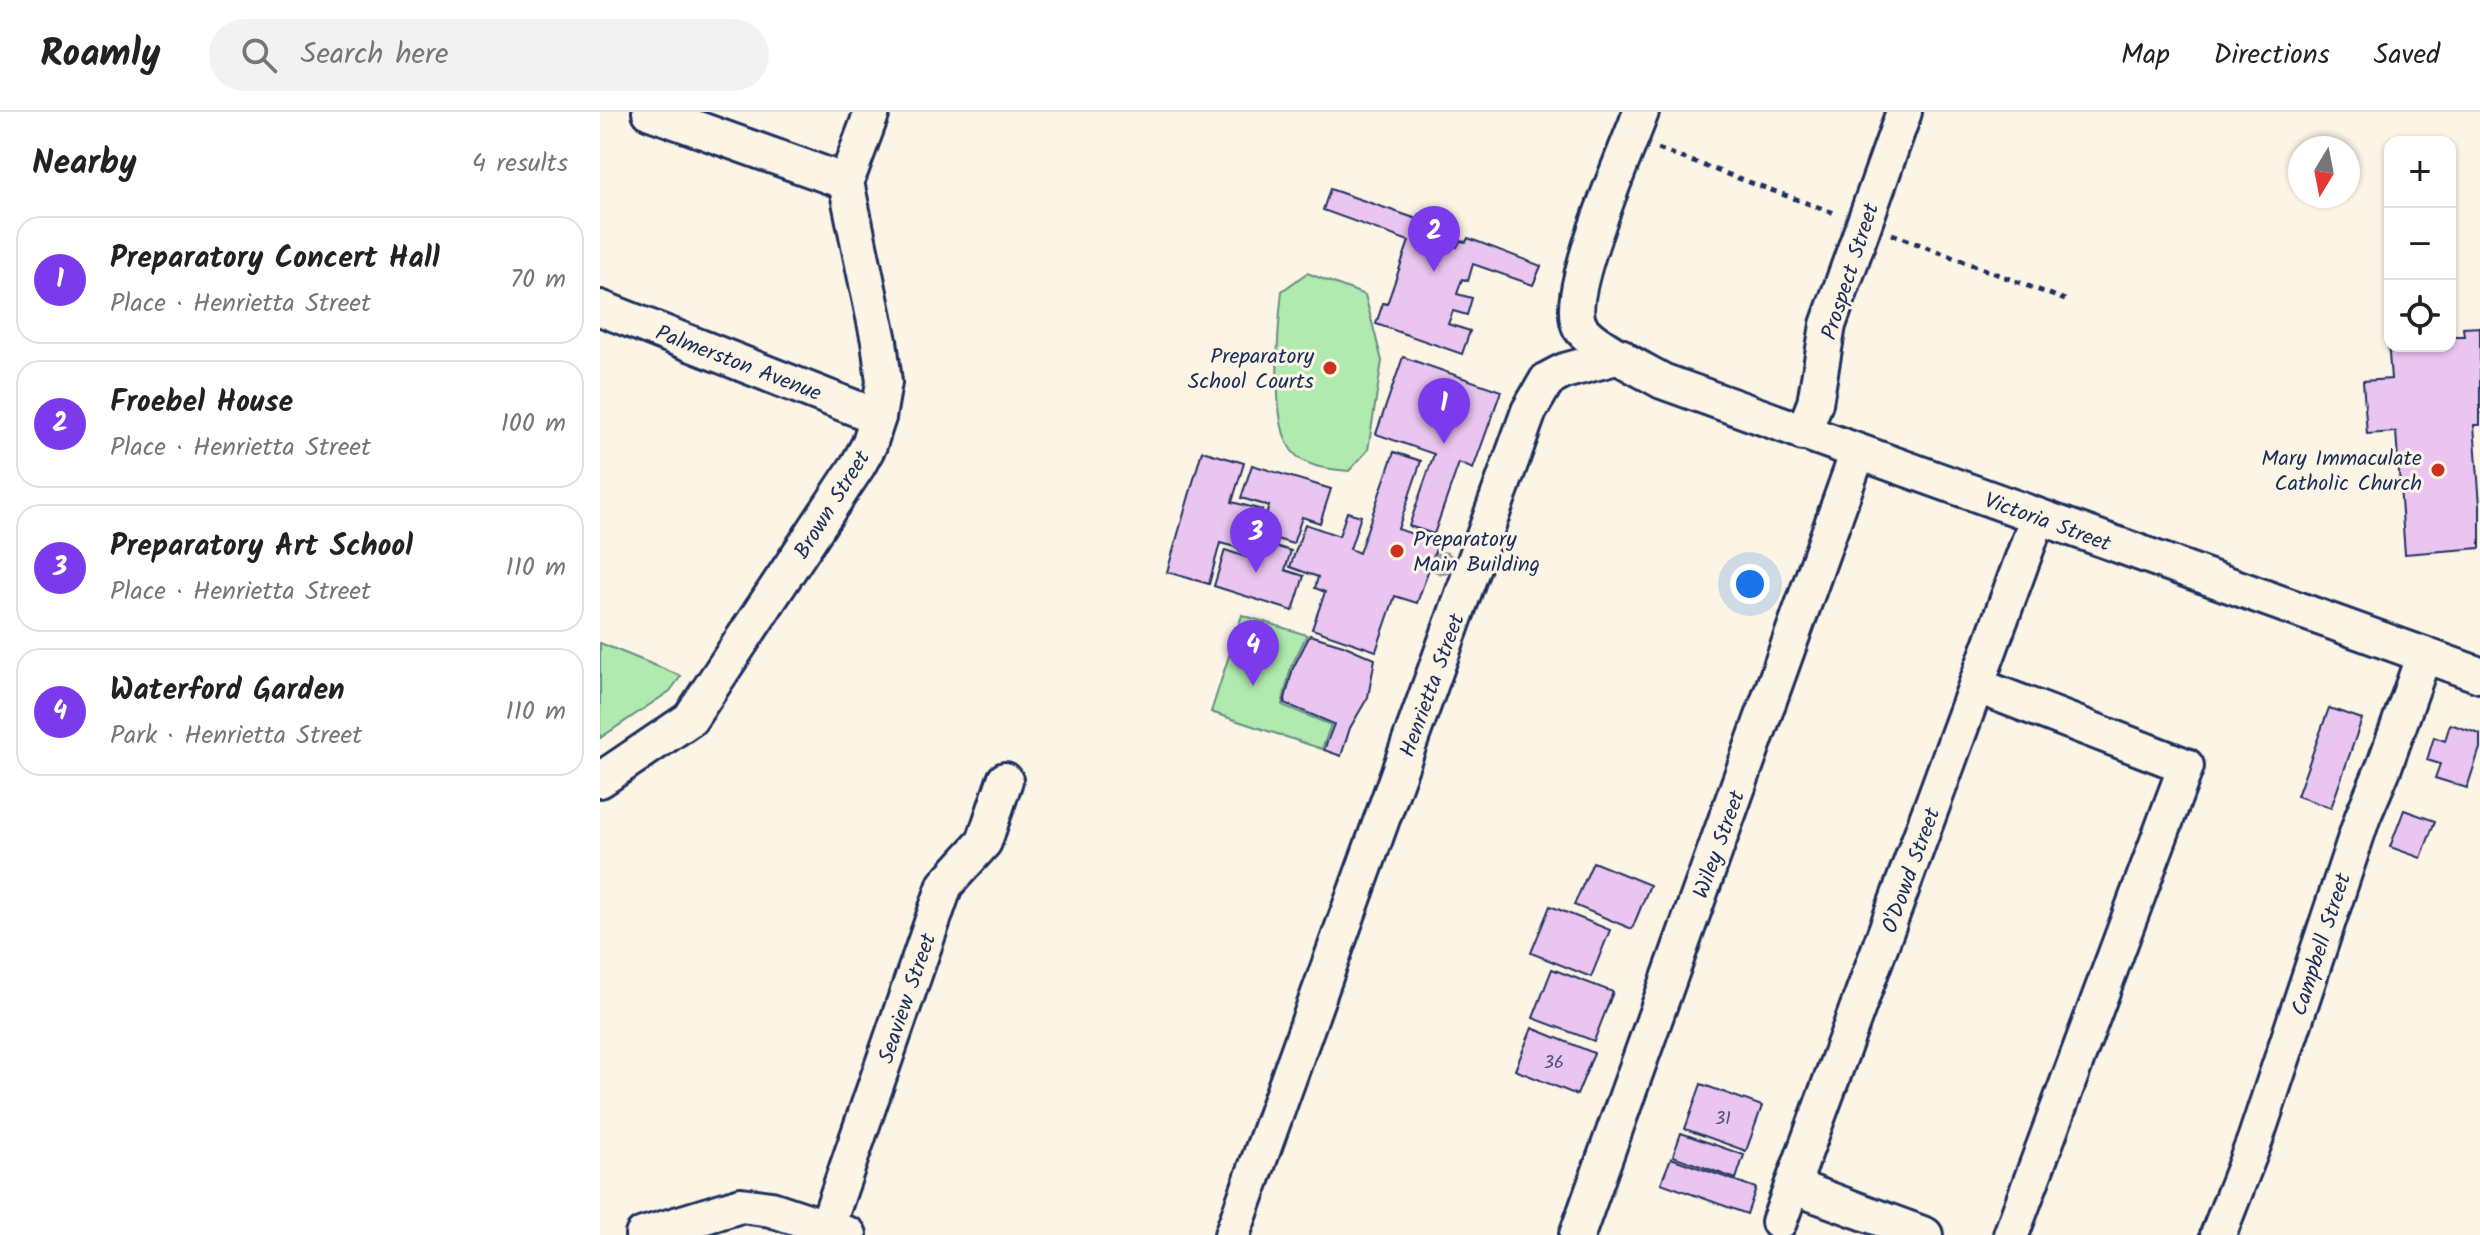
<!DOCTYPE html>
<html lang="en">
<head>
<meta charset="utf-8">
<style>
	:root { --surface:#fff; --page:#f2f2f2; --text:#222; --muted:#767676; --line:#e0e0e0; --accent:#7c3aed }
	body { margin:0; font-family:Kalam,sans-serif; background:var(--page); color:var(--text) }
	.controls { position:absolute; right:24px; top:24px; display:grid; overflow:hidden; border-radius:16px; box-shadow:0 2px 6px #0004 }
	.controls button { width:72px; height:72px; display:grid; place-items:center; padding:0; border:0; border-bottom:2px solid var(--line); background:var(--surface); color:var(--text); font:40px sans-serif }
	.compass { position:absolute; left:1688px; top:24px; width:72px; height:72px; border-radius:50%; background:var(--surface); box-shadow:0 2px 6px #0004; rotate:190deg }
	.you { position:absolute; left:1150px; top:472px; width:28px; height:28px; margin:-20px; border:6px solid #fff; border-radius:50%; background:#1a73e8; box-shadow:0 0 0 12px #1a73e833 }
	.badge { display:grid; place-items:center; width:52px; height:52px; border-radius:50%; background:var(--accent); color:#fff; font-size:26px; font-weight:700 }
	.pin { position:absolute; translate:-50% -66px; filter:drop-shadow(0 2px 4px #0008) }
	.pin::after { content:''; position:absolute; top:42px; width:28px; height:24px; background:inherit; clip-path:polygon(0 0,100% 0,50% 100%) }
	.list { margin:0; padding:0; list-style:none }
	h2 { display:flex; justify-content:space-between; align-items:center; height:104px; margin:0; padding:0 32px; font-size:34px }
	h2 small { font-size:26px; font-weight:400; color:var(--muted) }
	.list li { display:grid; grid-template-columns:52px 1fr auto; gap:24px; align-items:center; box-sizing:border-box; height:128px; margin:0 16px 16px; padding:0 16px; border:2px solid var(--line); border-radius:24px }
	.list b { display:block; font-size:30px; white-space:nowrap }
	.list p { margin:0; font-size:26px; white-space:nowrap; color:var(--muted) }
	.list em { font-size:26px; font-style:normal; color:var(--muted) }
	.icon { flex:none; width:44px; height:44px; fill:none; stroke:currentColor; stroke-width:2; stroke-linecap:round; stroke-linejoin:round }
	.map { position:relative; flex:none; width:1880px; height:1123px; overflow:hidden }
	header { display:flex; align-items:center; gap:48px; box-sizing:border-box; height:112px; padding:0 40px; background:var(--surface); border-bottom:2px solid var(--line) }
	header strong { font-size:38px }
	nav { display:flex; gap:44px; margin-inline-start:auto; font-size:28px }
	.search { width:560px; height:72px; background:var(--page); display:flex; align-items:center; gap:20px; box-sizing:border-box; padding:0 28px; border-radius:44px; color:var(--muted); font-size:30px }
	main { display:flex }
	aside { flex:1; background:var(--surface) }
	.map>svg:first-child { display:block }
	.green { fill:#b0eaae; stroke:#668c86; stroke-width:2 }
	.building { fill:#eac5f0; stroke:#1b2f5e; stroke-width:2 }
	.lines { fill:none; stroke-linecap:round; stroke-linejoin:round }
	.minor-casing { stroke:#1b2f5e; stroke-width:40 }
	.path { stroke:#1b2f5e; stroke-width:5; stroke-dasharray:6 6; stroke-linecap:butt }
	.minor { stroke:#fcf5e5; stroke-width:34 }
	.tree { fill:#919ca4 }
	.poi-dot { fill:#c8321e; stroke:#fcf5e5; stroke-width:3 }
	.labels { text-anchor:middle; stroke-width:6; stroke-linejoin:round; paint-order:stroke }
	.number-label { font-size:18px; fill:#4f5482 }
	.street-label { font-size:22px; fill:#1b2f5e; stroke:#fcf5e5 }
	.poi-label { font-size:22px; fill:#1b2f5e; stroke:#fcf5e5; text-anchor:end }
</style>
</head>
<body>
<header>
<strong>Roamly</strong>
<div class="search"><svg class="icon" aria-label="search" viewBox="0 0 24 24"><circle cx="10" cy="10" r="6"/><path d="M15 15l6 6"/></svg>Search here</div>
<nav><a>Map</a><a>Directions</a><a>Saved</a></nav>
</header>
<main>
<aside>
<h2>Nearby<small>4 results</small></h2>
<ul class="list">
<li><span class="badge">1</span><div><b>Preparatory Concert Hall</b><p>Place · Henrietta Street</p></div><em>70 m</em></li>
<li><span class="badge">2</span><div><b>Froebel House</b><p>Place · Henrietta Street</p></div><em>100 m</em></li>
<li><span class="badge">3</span><div><b>Preparatory Art School</b><p>Place · Henrietta Street</p></div><em>110 m</em></li>
<li><span class="badge">4</span><div><b>Waterford Garden</b><p>Park · Henrietta Street</p></div><em>110 m</em></li>
</ul>
</aside>
<div class="map">
<svg width="1880" height="1123" viewBox="0 0 1880 1123">
	<rect width="100%" height="100%" fill="#fcf5e5"/>
	<filter id="ink" filterUnits="userSpaceOnUse"><feTurbulence type="fractalNoise" baseFrequency=".0125" numOctaves="2"/><feDisplacementMap in="SourceGraphic" scale="16" xChannelSelector="R" yChannelSelector="G"/><feConvolveMatrix kernelMatrix="1 2 1 2 8 2 1 2 1" color-interpolation-filters="sRGB"/></filter>
	<g filter="url(#ink)">
		<g class="green">
			<path d="M707,161L765,183L782,249L768,338L749,359C730,357 705,356 692,339C670,311 678,215 682,179Z"/>
			<polygon points="642,503 707,523 691,555 682,593 731,613 722,637 611,600"/>
			<polygon points="0,531 81,564 70,579 0,626"/>
		</g>
		<g class="building">
			<polygon points="730,77 849,118 846,131 857,135 860,129 866,130 868,126 941,154 933,173 873,152 868,169 862,167 857,182 872,186 867,203 853,199 848,212 870,219 862,242 776,212 783,191 787,192 809,129 723,98"/>
			<polygon points="1880,215 1880,313 1874,313 1880,393 1880,436 1805,442 1796,320 1767,322 1763,269 1791,267 1788,229 1790,229 1790,234 1850,234 1850,224 1864,224 1863,216"/>
			<polygon points="803,245 901,279 873,357 859,351 834,422 809,414 834,342 776,322"/>
			<polygon points="602,339 644,351 632,390 662,398 650,439 620,431 609,472 567,460"/>
			<polygon points="794,340 821,349 798,417 838,431 817,491 795,484 776,539 712,517 725,480 715,476 718,465 690,455 705,412 739,424 747,400 761,404 750,437 759,441"/>
			<polygon points="652,353 731,377 720,411 702,405 693,432 660,422 669,394 641,386"/>
			<polygon points="658,429 691,439 685,458 704,464 693,499 614,474 625,438 652,447"/>
			<polygon points="710,523 743,533 775,547 768,585 750,616 741,644 724,638 734,612 684,591 693,556"/>
			<polygon points="1729,596 1762,607 1731,696 1697,684"/>
			<polygon points="1850,612 1880,622 1880,636 1867,676 1835,666 1840,652 1827,648 1834,625 1845,629"/>
			<polygon points="1804,698 1835,709 1821,746 1790,735"/>
			<polygon points="993,750 1050,773 1032,817 974,793"/>
			<polygon points="950,794 1010,818 991,865 931,841"/>
			<polygon points="952,857 1013,880 994,929 933,906"/>
			<polygon points="932,916 994,941 977,983 915,958"/>
			<polygon points="1101,972 1162,994 1146,1039 1085,1017"/>
			<polygon points="1081,1021 1144,1043 1136,1067 1073,1044"/>
			<polygon points="1071,1046 1156,1076 1147,1102 1061,1071"/>
		</g>
		<g class="lines">
			<g class="minor-casing">
				<g id="minor">
					<polyline points="50,0 246,70"/>
					<path d="M1041,0C1027,39 962,182 980,215C990,232 1043,258 1062,269L1880,563"/>
					<polyline points="0,196 278,305"/>
					<polyline points="1203,321 1215,291 1228,213 1304,0"/>
					<polyline points="1378,574 1586,654 1411,1123"/>
					<polyline points="0,668 90,607 258,353 269,333 278,305 284,270 279,229 246,70 272,0"/>
					<polyline points="1192,1074 1325,1123"/>
					<polyline points="1179,1110 1438,405"/>
					<polyline points="227,1114 345,773 384,730 405,668"/>
					<polyline points="43,1123 141,1093 171,1097 249,1123"/>
					<polyline points="632,1123 929,299 947,268 964,259 1020,244"/>
					<polyline points="977,1123 1258,340"/>
					<polyline points="1618,1123 1655,1028 1763,704 1784,655 1824,543"/>
				</g>
			</g>
			<g class="path">
				<polyline points="1058,37 1237,102"/>
				<polyline points="1292,122 1465,188"/>
			</g>
			<use href="#minor" class="minor"/>
		</g>
		<circle class="tree" cx="843" cy="451" r="12"/>
	</g>
	<g class="poi-dot">
		<circle cx="730" cy="256" r="8"/>
		<circle cx="1838" cy="358" r="8"/>
		<circle cx="797" cy="439" r="8"/>
	</g>
	<g class="labels">
		<g class="number-label">
			<text x="954" y="956">36</text>
			<text x="1123" y="1012">31</text>
		</g>
		<g class="street-label">
			<text transform="translate(1249 159) rotate(-72)" y="8">Prospect Street</text>
			<text transform="translate(139 250) rotate(21)" y="8">Palmerston Avenue</text>
			<text transform="translate(231 392) rotate(-58)" y="8">Brown Street</text>
			<text transform="translate(1448 409) rotate(20)" y="8">Victoria Street</text>
			<text transform="translate(831 573) rotate(-70)" y="8">Henrietta Street</text>
			<text transform="translate(1118 732) rotate(-70)" y="8">Wiley Street</text>
			<text transform="translate(1310 758) rotate(-70)" y="8">O'Dowd Street</text>
			<text transform="translate(1720 832) rotate(-72)" y="8">Campbell Street</text>
			<text transform="translate(306 886) rotate(-71)" y="8">Seaview Street</text>
		</g>
		<g class="poi-label">
			<text x="714" y="251">Preparatory<tspan x="714" dy="25">School Courts</tspan></text>
			<text x="1822" y="353">Mary Immaculate<tspan x="1822" dy="25">Catholic Church</tspan></text>
			<text x="813" y="434" text-anchor="start">Preparatory<tspan x="813" dy="25">Main Building</tspan></text>
		</g>
	</g>
</svg>
<div class="controls">
<button>+</button>
<button>−</button>
<button><svg class="icon" aria-label="locate" viewBox="0 0 24 24"><circle cx="12" cy="12" r="6"/><path d="M12 2v4M12 18v4M2 12h4M18 12h4"/></svg></button>
</div>
<svg class="compass" viewBox="-18 -18 36 36"><path d="M0-13l5 13h-10z" fill="#e53935"/><path d="M0 13l5-13h-10z" fill="#767676"/></svg>
<div class="you"></div>
<div class="pin badge" style="left:844px;top:332px">1</div>
<div class="pin badge" style="left:834px;top:160px">2</div>
<div class="pin badge" style="left:656px;top:461px">3</div>
<div class="pin badge" style="left:653px;top:574px">4</div>
</div>
</main>
</body>
</html>
